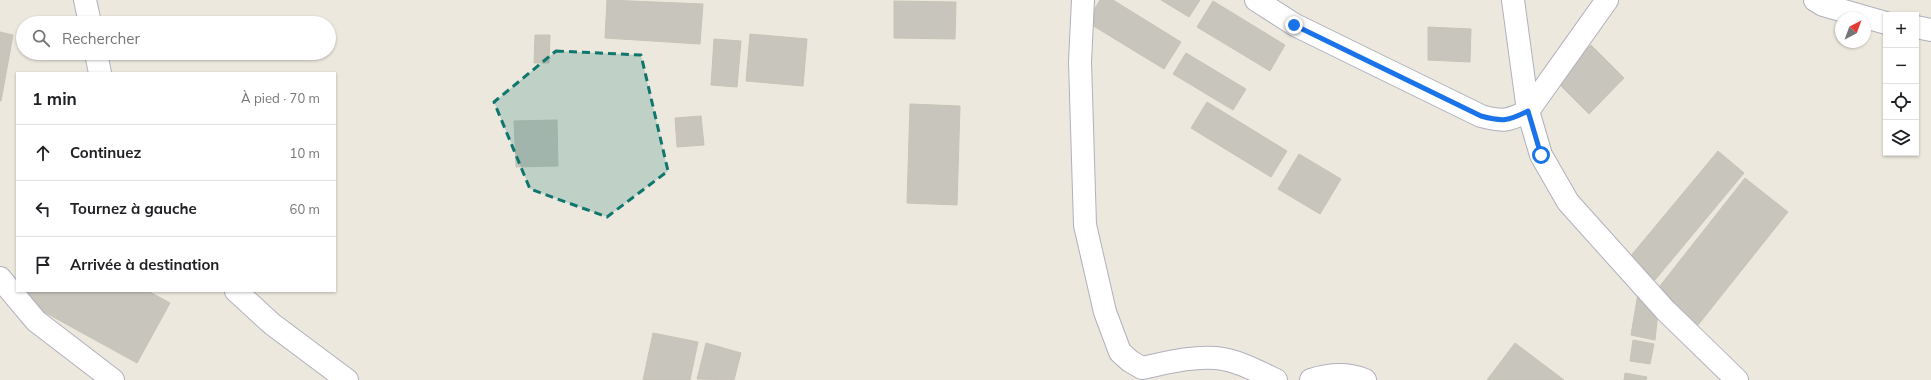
<!DOCTYPE html>
<html lang="fr">
<head>
<meta charset="utf-8">
<style>
	:root { --surface:#fff; --page:#f2f2f2; --text:#202124; --muted:#757577; --line:#e0e0e0 }
	body { margin:0; font-family:Mulish,sans-serif; background:var(--page); color:var(--text) }
	.controls { position:absolute; right:12px; top:12px; display:grid; overflow:hidden; border-radius:0px; box-shadow:0 1px 3px #0004 }
	.controls button { width:36px; height:36px; display:grid; place-items:center; padding:0; border:0; border-bottom:1px solid var(--line); background:var(--surface); color:var(--text); font:20px sans-serif }
	.compass { position:absolute; left:1835px; top:12px; width:36px; height:36px; border-radius:50%; background:var(--surface); box-shadow:0 1px 3px #0004; rotate:41deg }
	.stop { position:absolute; width:12px; height:12px; margin:-9px; border:3px solid #1a73e8; border-radius:50%; background:#fff }
	.stop.end { background:#1a73e8; border-color:#fff; box-shadow:0 1px 4px #0008 }
	.list { margin:0; padding:0; list-style:none }
	h2 { display:flex; justify-content:space-between; align-items:center; height:52px; margin:0; padding:0 16px; font-size:17px }
	h2 small { font-size:13px; font-weight:400; color:var(--muted) }
	.list li { display:grid; grid-template-columns:26px 1fr auto; gap:12px; align-items:center; box-sizing:border-box; height:56px; padding:0 16px; border-top:1px solid var(--line) }
	.list b { display:block; font-size:15px; white-space:nowrap }
	.list em { font-size:13px; font-style:normal; color:var(--muted) }
	.icon { flex:none; width:22px; height:22px; fill:none; stroke:currentColor; stroke-width:2; stroke-linecap:round; stroke-linejoin:round }
	.map { position:relative; flex:none; width:1931px; height:380px; overflow:hidden }
	.search { position:absolute; background:var(--surface); box-shadow:0 1px 3px #0004; left:16px; top:16px; width:320px; height:44px; display:flex; align-items:center; gap:10px; box-sizing:border-box; padding:0 14px; border-radius:22px; color:var(--muted); font-size:15px }
	.panel { position:absolute; background:var(--surface); box-shadow:0 1px 3px #0004; left:16px; top:72px; width:320px; height:220px; border-radius:0px }
	.map>svg:first-child { display:block }
	.building { fill:#c7c5bc; stroke:#c7c4b7 }
	.lines { fill:none; stroke-linecap:round; stroke-linejoin:round }
	.minor-casing { stroke:#b0b0bd; stroke-width:24 }
	.minor { stroke:#fff; stroke-width:22 }
	.route { stroke:#1a73e8; stroke-width:5 }
	.marked { fill:#0f766e; fill-opacity:0.2; stroke:#0f766e; stroke-width:3; stroke-dasharray:8 5; stroke-linejoin:round }
</style>
</head>
<body>
<div class="map">
<svg width="1931" height="380" viewBox="0 0 1931 380">
	<rect width="100%" height="100%" fill="#ece8dd"/>
	<g class="building">
		<polygon points="607,0 703,4 700,44 605,38"/>
		<polygon points="1100,0 1113,0 1181,42 1164,69 1087,22"/>
		<polygon points="1161,0 1200,0 1189,17"/>
		<polygon points="894,1 956,2 955,39 894,38"/>
		<polygon points="1213,1 1285,45 1270,71 1197,27"/>
		<polygon points="1428,27 1471,29 1470,62 1428,60"/>
		<polygon points="0,32 13,35 1,101 0,101"/>
		<polygon points="750,34 807,39 803,86 746,81"/>
		<polygon points="535,35 550,35 549,63 534,63"/>
		<polygon points="714,39 741,41 737,87 711,85"/>
		<polygon points="1591,45 1624,78 1589,114 1555,80"/>
		<polygon points="1186,53 1246,89 1233,110 1173,74"/>
		<polygon points="1207,102 1287,151 1271,177 1191,128"/>
		<polygon points="910,104 960,106 957,205 907,203"/>
		<polygon points="701,116 704,145 677,147 675,118"/>
		<polygon points="557,120 558,166 516,167 514,121"/>
		<polygon points="1718,151 1744,173 1655,280 1629,258"/>
		<polygon points="1299,154 1341,179 1320,214 1278,189"/>
		<polygon points="1745,178 1788,212 1698,325 1656,291"/>
		<polygon points="20,291 148,291 170,303 137,363 17,297"/>
		<polygon points="1638,293 1659,303 1655,340 1631,335"/>
		<polygon points="653,333 698,342 690,380 643,380"/>
		<polygon points="1633,340 1654,344 1650,364 1630,361"/>
		<polygon points="706,343 741,353 734,380 697,379"/>
		<polygon points="1515,343 1564,380 1487,380"/>
		<polygon points="1625,373 1647,377 1646,380 1624,380"/>
	</g>
	<g class="lines">
		<g class="minor-casing">
			<g id="minor">
				<polyline points="85,0 90,23"/>
				<path d="M1083,0L1080,62L1085,225L1105,312L1120,352L1130,361L1142,368C1166,363 1191,356 1216,358C1237,360 1257,371 1276,380"/>
				<path d="M1256,0L1295,25L1481,116C1503,122 1508,121 1528,111L1607,0"/>
				<polyline points="1513,0 1528,111 1541,155 1568,202 1665,310 1737,380"/>
				<polyline points="1815,0 1823,5 1886,23"/>
				<polyline points="1916,27 1931,30"/>
				<polyline points="96,53 100,73"/>
				<polyline points="0,278 36,321 113,380"/>
				<polyline points="236,291 272,324 347,380"/>
				<path d="M1311,380C1329,374 1348,373 1365,380"/>
			</g>
		</g>
		<use href="#minor" class="minor"/>
	</g>
	<g class="lines">
		<path class="route" d="M1294,25L1481,116C1503,122 1508,121 1528,111L1541,155"/>
	</g>
	<path class="marked" d="M556,51L641,55L668,171L607,217L530,189L494,102Z"/>
</svg>
<div class="controls">
<button>+</button>
<button>−</button>
<button><svg class="icon" aria-label="locate" viewBox="0 0 24 24"><circle cx="12" cy="12" r="6"/><path d="M12 2v4M12 18v4M2 12h4M18 12h4"/></svg></button>
<button><svg class="icon" aria-label="layers" viewBox="0 0 24 24"><path d="M12 4l9 5-9 5-9-5zM3 14l9 5 9-5"/></svg></button>
</div>
<svg class="compass" viewBox="-18 -18 36 36"><path d="M0-13l5 13h-10z" fill="#e53935"/><path d="M0 13l5-13h-10z" fill="#757577"/></svg>
<div class="stop" style="left:1541px;top:155px"></div>
<div class="stop end" style="left:1294px;top:25px"></div>
<div class="search"><svg class="icon" aria-label="search" viewBox="0 0 24 24"><circle cx="10" cy="10" r="6"/><path d="M15 15l6 6"/></svg>Rechercher</div>
<section class="panel">
<h2>1 min<small>À pied · 70 m</small></h2>
<ul class="list">
<li><svg class="icon" aria-label="ahead" viewBox="0 0 24 24"><path d="M12 20V5M6 11l6-6 6 6"/></svg><div><b>Continuez</b></div><em>10 m</em></li>
<li><svg class="icon" aria-label="left" viewBox="0 0 24 24"><path d="M17 20v-9H6M10 6l-5 5 5 5"/></svg><div><b>Tournez à gauche</b></div><em>60 m</em></li>
<li><svg class="icon" aria-label="arrive" viewBox="0 0 24 24"><path d="M6 21V4h12l-3 4 3 4H6"/></svg><div><b>Arrivée à destination</b></div></li>
</ul>
</section>
</div>
</body>
</html>
